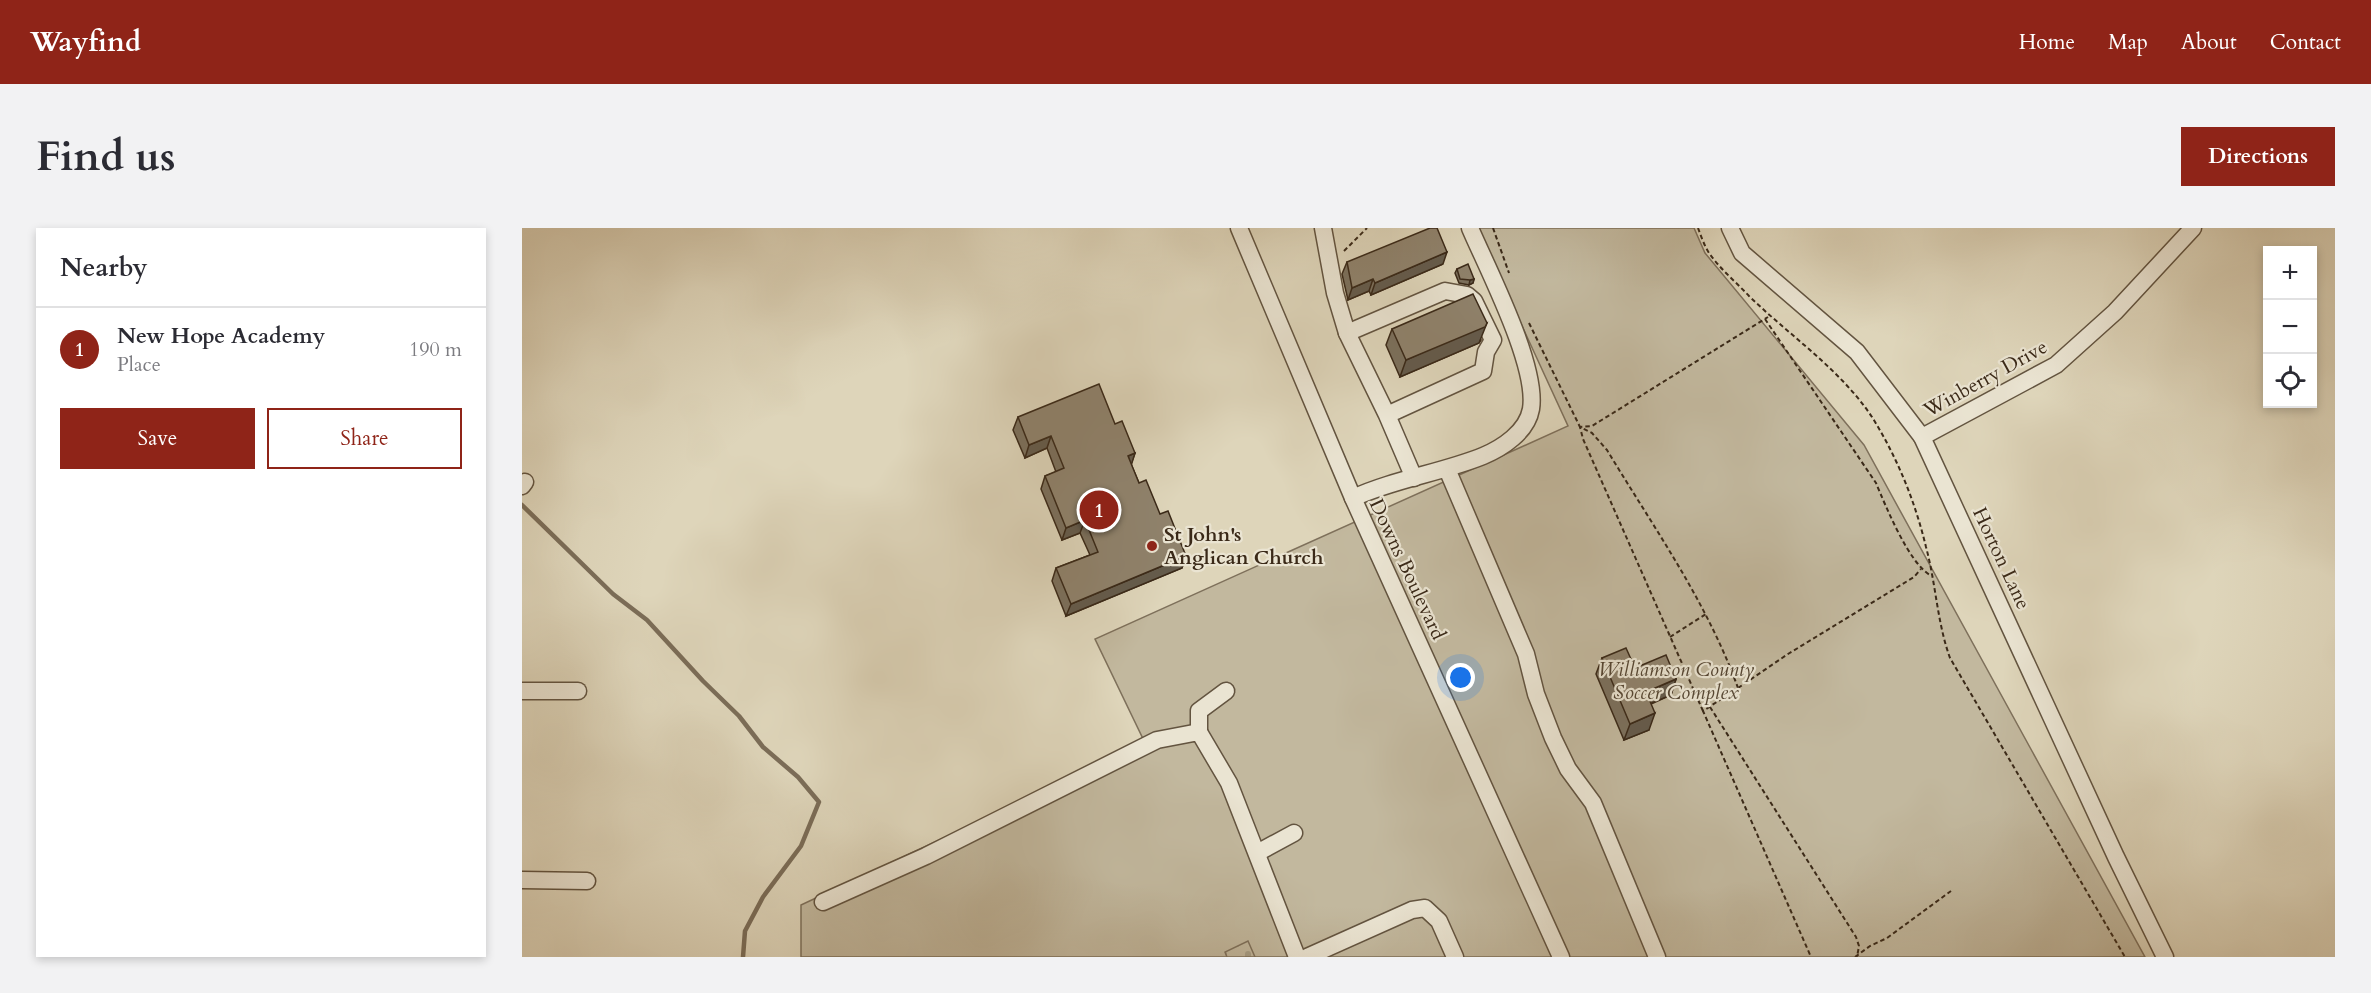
<!DOCTYPE html>
<html lang="en">
<head>
<meta charset="utf-8">
<style>
	:root { --surface:#fff; --page:#f2f2f3; --text:#2b2b33; --muted:#7c7c81; --line:#e1e1e2; --accent:#8f2418 }
	body { margin:0; font-family:Cardo,serif; background:var(--page); color:var(--text) }
	.controls { position:absolute; right:18px; top:18px; display:grid; overflow:hidden; border-radius:0px; box-shadow:0 3px 9px #0003 }
	.controls button { width:54px; height:54px; display:grid; place-items:center; padding:0; border:0; border-bottom:2px solid var(--line); background:var(--surface); color:var(--text); font:30px sans-serif }
	.you { position:absolute; left:939px; top:450px; width:21px; height:21px; margin:-15px; border:4px solid #fff; border-radius:50%; background:#1a73e8; box-shadow:0 0 0 9px #1a73e833 }
	.badge { display:grid; place-items:center; width:39px; height:39px; border-radius:50%; background:var(--accent); color:#fff; font-size:20px; font-weight:700 }
	.pin { position:absolute; translate:-50% -50%; border:3px solid #fff; box-shadow:0 2px 6px #0006 }
	.list { margin:0; padding:0; list-style:none }
	h2 { display:flex; justify-content:space-between; align-items:center; height:78px; margin:0; padding:0 24px; font-size:26px }
	h2 small { font-size:20px; font-weight:400; color:var(--muted) }
	.list li { display:grid; grid-template-columns:39px 1fr auto; gap:18px; align-items:center; box-sizing:border-box; height:84px; padding:0 24px; border-top:2px solid var(--line) }
	.list b { display:block; font-size:22px; white-space:nowrap }
	.list p { margin:0; font-size:20px; white-space:nowrap; color:var(--muted) }
	.list em { font-size:20px; font-style:normal; color:var(--muted) }
	.actions { display:flex; gap:12px; padding:18px 24px }
	.actions a { flex:1; padding:14px 0; border:2px solid var(--accent); border-radius:0px; text-align:center; font-size:21px; color:var(--accent) }
	.actions .main { background:var(--accent); color:#fff }
	.icon { flex:none; width:33px; height:33px; fill:none; stroke:currentColor; stroke-width:2; stroke-linecap:round; stroke-linejoin:round }
	.map { position:relative; flex:none; width:1813px; height:729px; overflow:hidden; border-radius:0px }
	header { display:flex; align-items:center; gap:36px; box-sizing:border-box; height:84px; padding:0 30px; background:var(--accent); color:#fff }
	header strong { font-size:28px }
	nav { display:flex; gap:33px; margin-inline-start:auto; font-size:21px }
	.intro { display:flex; align-items:center; justify-content:space-between; box-sizing:border-box; height:144px; padding:0 36px }
	h1 { margin:0; font-size:42px }
	.button { padding:15px 27px; border-radius:0px; background:var(--accent); color:#fff; font-size:21px; font-weight:700 }
	main { display:flex; gap:36px; padding:0 36px }
	aside { flex:1; background:var(--surface); border-radius:0px; box-shadow:0 3px 9px #0003 }
	.map>svg:first-child { display:block }
	.green { fill:#c2b89e; stroke:#7e705b; stroke-width:1.5 }
	.cemetery { fill:url(#cemetery-stones); stroke:#7e705b; stroke-width:1.5 }
	.lines { fill:none; stroke-linecap:round; stroke-linejoin:round }
	.stream { stroke:#7b6d58; stroke-width:4.5 }
	.minor-casing { stroke:#635440; stroke-width:19 }
	.path { stroke:#3a2918; stroke-width:2; stroke-dasharray:4.5 3; stroke-linecap:butt }
	.minor { stroke:#eae4d2; stroke-width:16 }
	.wall { fill:#7b705d; stroke:#3a2918; stroke-width:1.5 }
	.shaded-wall { fill:#645b4c; stroke:#3a2918; stroke-width:1.5 }
	.building { fill:#8f826c; stroke:#3a2918; stroke-width:1.5 }
	.poi-dot { fill:#8f2418; stroke:#eae4d2; stroke-width:2 }
	.labels { text-anchor:middle; stroke-width:4.5; stroke-linejoin:round; paint-order:stroke }
	.street-label { font-size:20px; fill:#3a2918; stroke:#eae4d2 }
	.poi-label { font-size:20px; font-weight:bold; fill:#3a2918; stroke:#eae4d2; text-anchor:start }
	.park-label { font-size:20px; font-style:italic; fill:#554633; stroke:#eae4d2 }
</style>
</head>
<body>
<header>
<strong>Wayfind</strong>
<nav><a>Home</a><a>Map</a><a>About</a><a>Contact</a></nav>
</header>
<div class="intro"><h1>Find us</h1><a class="button">Directions</a></div>
<main>
<aside>
<h2>Nearby<small></small></h2>
<ul class="list">
<li><span class="badge">1</span><div><b>New Hope Academy</b><p>Place</p></div><em>190 m</em></li>
</ul>
<div class="actions"><a class="main">Save</a><a>Share</a></div>
</aside>
<div class="map">
<svg width="1813" height="729" viewBox="0 0 1813 729">
	<defs>
		<pattern id="cemetery-stones" width="16" height="16" patternUnits="userSpaceOnUse" patternTransform="scale(1.5)"><rect width="16" height="16" fill="#c2b89e"/><path d="M2 7V4a2 2 0 0 1 4 0v3zM10 15v-3a2 2 0 0 1 4 0v3z" fill="#a79e87"/></pattern>
	</defs>
	<rect width="100%" height="100%" fill="#ded5ba"/>
	<filter id="stains"><feTurbulence type="fractalNoise" baseFrequency=".00333" numOctaves="4"/><feColorMatrix values="0 0 0 0 .2 0 0 0 0 .09 0 0 0 0 .02 0 0 0 .5 -.17"/></filter>
	<radialGradient id="worn" r=".72"><stop offset=".6" stop-color="#630" stop-opacity="0"/><stop offset="1" stop-color="#630" stop-opacity=".3"/></radialGradient>
	<polygon class="green" points="955,0 1172,0 1183,25 1342,217 1623,729 279,729 279,677 623,515 573,411 1046,198"/>
	<polygon class="cemetery" points="726,713 733,729 705,729 703,724"/>
	<g class="lines">
		<polyline class="stream" points="0,277 91,366 125,392 181,453 217,488 241,519 276,549 297,574 279,618 241,669 223,703 221,729"/>
		<g class="minor-casing">
			<g id="minor">
				<polyline points="717,0 831,270 1039,729"/>
				<polyline points="801,0 813,65 825,105"/>
				<polyline points="1208,0 1220,25 1335,124 1400,209 1594,629 1643,729"/>
				<polyline points="865,187 825,105 923,63 945,67 952,73 971,112 964,124 961,143 865,187 892,250"/>
				<polyline points="1400,209 1534,137 1593,84 1671,0"/>
				<polyline points="925,241 1004,426 1014,466 1031,510 1046,541 1071,575 1135,729"/>
				<polyline points="0,258 3,254"/>
				<path d="M831,270C872,251 919,245 961,228C980,220 1005,204 1009,181C1016,138 966,42 948,0"/>
				<polyline points="0,463 56,463"/>
				<polyline points="677,504 677,483 704,463"/>
				<polyline points="735,625 772,605"/>
				<polyline points="0,652 65,653"/>
				<polyline points="301,674 404,628 635,512 677,504 707,555 775,729"/>
				<polyline points="785,729 890,682 903,680 917,693 933,729"/>
			</g>
		</g>
		<g class="path">
			<polyline points="971,0 987,45"/>
			<path d="M1176,0C1179,8 1182,17 1187,25C1198,41 1214,54 1227,68C1268,108 1318,141 1350,189C1375,229 1393,273 1404,319C1414,356 1415,394 1428,430L1603,729"/>
			<polyline points="822,23 845,0"/>
			<path d="M1243,91L1354,255C1364,279 1387,335 1408,347"/>
			<path d="M1007,95L1058,199L1070,205L1085,222C1132,300 1185,374 1216,460L1181,483L1289,729"/>
			<polyline points="1148,409 1184,386"/>
			<polyline points="1216,460 1266,426 1392,349 1399,341"/>
			<polyline points="1188,479 1334,709 1337,718 1335,729"/>
			<polyline points="1181,483 1061,211 1058,199 1070,198 1246,89"/>
			<polyline points="1333,729 1348,718 1365,710 1429,663"/>
		</g>
		<use href="#minor" class="minor"/>
	</g>
	<g class="wall">
		<polygon points="825,34 921,36 849,67 847,63 826,72 820,46"/>
		<polygon points="935,41 952,51 951,55 947,57 937,55 933,45"/>
		<polygon points="870,101 959,112 957,115 878,149 864,117"/>
		<polygon points="496,189 593,196 613,225 609,236 617,255 664,328 660,340 544,388 530,353 534,340 568,327 558,305 540,312 519,261 523,248 534,244 525,220 503,230 491,202"/>
		<polygon points="1080,430 1154,451 1149,467 1129,476 1127,502 1102,512 1074,446"/>
	</g>
	<g class="shaded-wall">
		<polygon points="925,24 921,36 849,67 853,55"/>
		<polygon points="851,51 847,63 826,72 830,60"/>
		<polygon points="952,51 951,55 947,57 948,52"/>
		<polygon points="965,95 957,115 878,149 884,132"/>
		<polygon points="529,208 525,220 503,230 507,217"/>
		<polygon points="613,225 609,238 606,228"/>
		<polygon points="563,292 558,305 540,312 544,300"/>
		<polygon points="664,328 660,340 544,388 549,376"/>
		<polygon points="1154,451 1149,467 1118,480 1124,464"/>
		<polygon points="1133,485 1127,502 1102,512 1108,496"/>
	</g>
	<g class="building">
		<polygon points="908,0 915,0 925,24 853,55 851,51 830,60 825,34"/>
		<polygon points="946,36 952,51 948,52 938,51 935,41"/>
		<polygon points="951,66 965,95 963,99 884,132 870,101"/>
		<polygon points="577,156 593,196 600,193 613,225 606,228 617,255 624,252 638,286 646,283 664,328 549,376 534,340 576,324 563,292 544,300 523,248 542,240 529,208 507,217 496,189"/>
		<polygon points="1104,420 1113,440 1144,427 1154,451 1124,464 1133,485 1108,496 1080,430"/>
	</g>
	<circle class="poi-dot" cx="630" cy="318" r="6"/>
	<g class="labels">
		<g class="street-label">
			<text transform="translate(1463 150) rotate(-29)" y="7">Winberry Drive</text>
			<text transform="translate(1480 330) rotate(65)" y="7">Horton Lane</text>
			<text transform="translate(886 341) rotate(65)" y="7">Downs Boulevard</text>
		</g>
		<g class="poi-label">
			<text x="642" y="313">St John's<tspan x="642" dy="23">Anglican Church</tspan></text>
		</g>
		<g class="park-label">
			<text x="1154" y="448">Williamson County<tspan x="1154" dy="23">Soccer Complex</tspan></text>
		</g>
	</g>
	<rect width="100%" height="100%" filter="url(#stains)"/>
	<rect width="100%" height="100%" fill="url(#worn)"/>
</svg>
<div class="controls">
<button>+</button>
<button>−</button>
<button><svg class="icon" aria-label="locate" viewBox="0 0 24 24"><circle cx="12" cy="12" r="6"/><path d="M12 2v4M12 18v4M2 12h4M18 12h4"/></svg></button>
</div>
<div class="you"></div>
<div class="pin badge" style="left:577px;top:282px">1</div>
</div>
</main>
</body>
</html>
